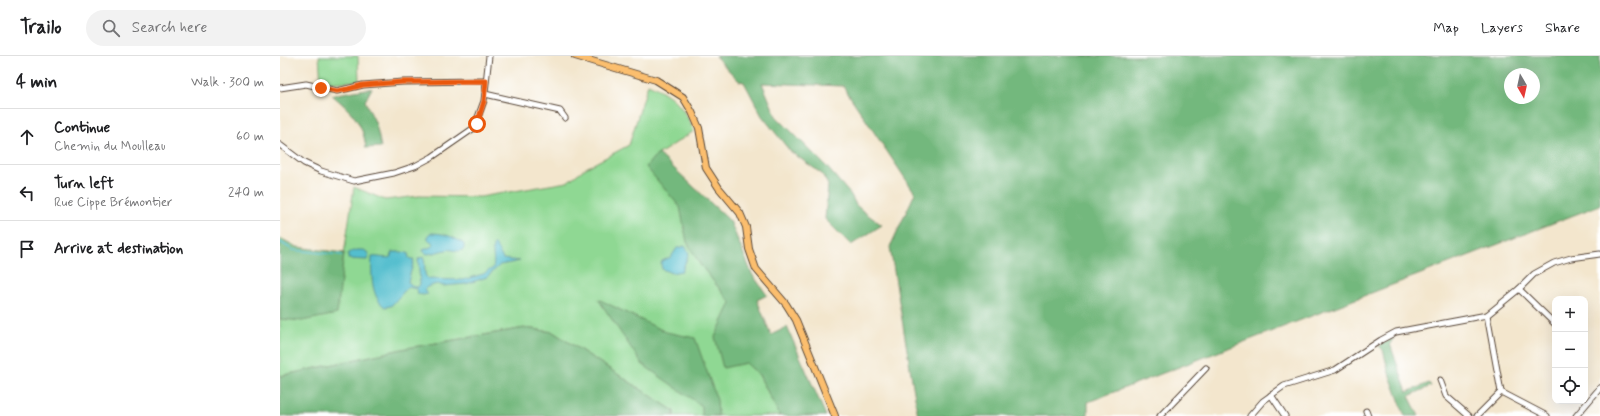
<!DOCTYPE html>
<html lang="en">
<head>
<meta charset="utf-8">
<style>
	:root { --surface:#fff; --page:#f2f2f2; --text:#202124; --muted:#757577; --line:#e0e0e0 }
	body { margin:0; font-family:Mynerve,sans-serif; background:var(--page); color:var(--text) }
	.controls { position:absolute; right:12px; bottom:12px; display:grid; overflow:hidden; border-radius:8px; box-shadow:0 4px 16px #0002 }
	.controls button { width:36px; height:36px; display:grid; place-items:center; padding:0; border:0; border-bottom:1px solid var(--line); background:var(--surface); color:var(--text); font:20px sans-serif }
	.compass { position:absolute; left:1224px; top:12px; width:36px; height:36px; border-radius:50%; background:var(--surface); box-shadow:0 4px 16px #0002; rotate:171deg }
	.stop { position:absolute; width:12px; height:12px; margin:-9px; border:3px solid #ea580c; border-radius:50%; background:#fff }
	.stop.end { background:#ea580c; border-color:#fff; box-shadow:0 1px 4px #0008 }
	.list { margin:0; padding:0; list-style:none }
	h2 { display:flex; justify-content:space-between; align-items:center; height:52px; margin:0; padding:0 16px; font-size:17px }
	h2 small { font-size:13px; font-weight:400; color:var(--muted) }
	.list li { display:grid; grid-template-columns:26px 1fr auto; gap:12px; align-items:center; box-sizing:border-box; height:56px; padding:0 16px; border-top:1px solid var(--line) }
	.list b { display:block; font-size:15px; white-space:nowrap }
	.list p { margin:0; font-size:13px; white-space:nowrap; color:var(--muted) }
	.list em { font-size:13px; font-style:normal; color:var(--muted) }
	.icon { flex:none; width:22px; height:22px; fill:none; stroke:currentColor; stroke-width:2; stroke-linecap:round; stroke-linejoin:round }
	.map { position:relative; flex:none; width:1320px; height:360px; overflow:hidden }
	header { display:flex; align-items:center; gap:24px; box-sizing:border-box; height:56px; padding:0 20px; background:var(--surface); border-bottom:1px solid var(--line) }
	header strong { font-size:19px }
	nav { display:flex; gap:22px; margin-inline-start:auto; font-size:14px }
	.search { width:280px; height:36px; background:var(--page); display:flex; align-items:center; gap:10px; box-sizing:border-box; padding:0 14px; border-radius:22px; color:var(--muted); font-size:15px }
	main { display:flex }
	aside { flex:1; background:var(--surface) }
	.map>svg:first-child { display:block }
	.green { fill:#8fd893; stroke:#658158 }
	.forest { fill:#73b87d; stroke:#57714e; fill-rule:evenodd }
	.water { fill:#53bece; stroke:#477476 }
	.lines { fill:none; stroke-linecap:round; stroke-linejoin:round }
	.stream { stroke:#53bece; stroke-width:1.5 }
	.minor-casing { stroke:#574638; stroke-width:7 }
	.major-casing { stroke:#574638; stroke-width:8 }
	.minor { stroke:#fff; stroke-width:5 }
	.major { stroke:#fbbe6e; stroke-width:6 }
	.route { stroke:#ea580c; stroke-width:5 }
</style>
</head>
<body>
<header>
<strong>Trailo</strong>
<div class="search"><svg class="icon" aria-label="search" viewBox="0 0 24 24"><circle cx="10" cy="10" r="6"/><path d="M15 15l6 6"/></svg>Search here</div>
<nav><a>Map</a><a>Layers</a><a>Share</a></nav>
</header>
<main>
<aside>
<h2>4 min<small>Walk · 300 m</small></h2>
<ul class="list">
<li><svg class="icon" aria-label="ahead" viewBox="0 0 24 24"><path d="M12 20V5M6 11l6-6 6 6"/></svg><div><b>Continue</b><p>Chemin du Moulleau</p></div><em>60 m</em></li>
<li><svg class="icon" aria-label="left" viewBox="0 0 24 24"><path d="M17 20v-9H6M10 6l-5 5 5 5"/></svg><div><b>Turn left</b><p>Rue Cippe Brémontier</p></div><em>240 m</em></li>
<li><svg class="icon" aria-label="arrive" viewBox="0 0 24 24"><path d="M6 21V4h12l-3 4 3 4H6"/></svg><div><b>Arrive at destination</b></div></li>
</ul>
</aside>
<div class="map">
<svg width="1320" height="360" viewBox="0 0 1320 360">
	<rect width="100%" height="100%" fill="#fff"/>
	<filter id="ink" filterUnits="userSpaceOnUse"><feTurbulence type="fractalNoise" baseFrequency=".025" numOctaves="2"/><feDisplacementMap in="SourceGraphic" scale="8" xChannelSelector="R" yChannelSelector="G"/><feConvolveMatrix kernelMatrix="1 2 1 2 8 2 1 2 1" color-interpolation-filters="sRGB"/></filter>
	<filter id="wash" filterUnits="userSpaceOnUse"><feTurbulence type="fractalNoise" baseFrequency=".012" numOctaves="4" result="noise"/><feDisplacementMap in="SourceGraphic" scale="16" xChannelSelector="R" yChannelSelector="G"/><feGaussianBlur stdDeviation="0.9" result="paint"/><feColorMatrix in="noise" values="0 0 0 0 0 0 0 0 0 0 0 0 0 0 0 0 0 1.4 0 .05"/><feComposite in="paint" operator="in"/></filter>
	<g filter="url(#wash)">
		<rect width="100%" height="100%" fill="#f3e6cd"/>
		<g class="green">
			<polygon points="39,0 78,0 79,25 41,27"/>
			<path d="M368,28C393,39 403,50 414,75L376,100L392,118L419,207L451,247L479,319L500,360H394V355L273,276L245,272L127,292L0,320V253L56,251L74,131L105,144L139,140L200,141L287,126L304,113L349,89Z"/>
		</g>
		<g class="forest">
			<path d="M435,0H1320V149L808,346V360H638L610,191L635,137L563,30L482,27L496,60L546,110L571,139L576,149L584,156L602,169L571,189L545,163L548,129L542,118L510,95L482,60L464,26L459,25ZM1230,18H1254V42H1230Z"/>
			<path d="M92,32L85,45L96,68L101,91L86,92C83,66 71,55 52,39Z"/>
			<polygon points="379,98 450,165 472,218 487,239 477,244 491,279 507,271 546,360 500,360 479,319 466,307 443,312 435,281 451,247 419,207 407,186 400,151 366,111 373,102"/>
			<polygon points="0,182 17,191 64,197 57,258 22,265 0,263"/>
			<polygon points="318,243 386,276 415,282 437,344 438,360 422,360 422,350 362,308"/>
			<polygon points="245,272 273,276 394,355 394,360 0,360 0,320 127,292"/>
			<polygon points="1114,281 1110,288 1127,336 1149,327 1151,330 1129,340 1139,360 1125,360 1109,317 1103,294 1099,290"/>
		</g>
		<g class="water">
			<path d="M150,177C163,177 173,180 184,188V193C178,198 172,192 166,194C158,195 154,198 147,198L143,195V194L153,190L152,186L148,184V179Z"/>
			<path d="M215,188L223,203L240,205L220,209L207,221L186,228L163,230L157,228L147,231L144,234L148,238L143,239L138,238L137,233L128,231L111,250L105,251C91,242 91,217 92,201C99,200 105,203 111,201L113,196H122L128,197L129,202L134,204L128,226L134,231H138L140,228L138,203L143,201C147,209 142,217 148,223L183,224L203,218L213,212C215,205 212,197 213,190Z"/>
			<polygon points="405,190 409,197 402,215 391,217 382,213 381,208 382,205 391,201 397,192"/>
			<polygon points="84,194 87,196 89,200 87,204 68,203 68,197 76,194"/>
		</g>
		<g class="lines">
			<polyline class="stream" points="0,186 13,194 62,199"/>
		</g>
	</g>
	<g filter="url(#ink)">
		<g class="lines">
			<g class="minor-casing">
				<g id="minor">
					<polyline points="0,32 26,28 57,35 83,29 123,26 206,25"/>
					<polyline points="205,38 280,55 285,62"/>
					<polyline points="0,89 24,107 41,115 74,125 114,117 135,110 152,101 194,72 204,45 209,0"/>
					<polyline points="1239,233 1275,268"/>
					<polyline points="1207,259 1221,336 1267,360"/>
					<polyline points="1160,324 1166,340 1189,360"/>
					<polyline points="991,339 1005,360"/>
					<polyline points="1086,355 1088,360"/>
					<polyline points="880,360 926,312"/>
					<polyline points="970,360 983,345 1004,330 1055,314 1101,284 1116,276 1207,259 1239,233 1254,218 1274,207 1291,202 1320,198"/>
					<polyline points="1197,360 1221,336"/>
					<polyline points="1296,360 1320,332"/>
				</g>
			</g>
			<g class="major-casing">
				<polyline id="major" points="295,0 376,24 403,41 412,56 419,72 426,112 439,132 460,157 466,171 469,193 476,213 506,248 516,264 555,360"/>
			</g>
			<use href="#minor" class="minor"/>
			<use href="#major" class="major"/>
		</g>
	</g>
	<g class="lines" filter="url(#ink)">
		<polyline class="route" points="41,32 57,35 68,33 83,29 123,26 206,25 204,45 197,68"/>
	</g>
</svg>
<div class="controls">
<button>+</button>
<button>−</button>
<button><svg class="icon" aria-label="locate" viewBox="0 0 24 24"><circle cx="12" cy="12" r="6"/><path d="M12 2v4M12 18v4M2 12h4M18 12h4"/></svg></button>
</div>
<svg class="compass" viewBox="-18 -18 36 36"><path d="M0-13l5 13h-10z" fill="#e53935"/><path d="M0 13l5-13h-10z" fill="#757577"/></svg>
<div class="stop" style="left:197px;top:68px"></div>
<div class="stop end" style="left:41px;top:32px"></div>
</div>
</main>
</body>
</html>
